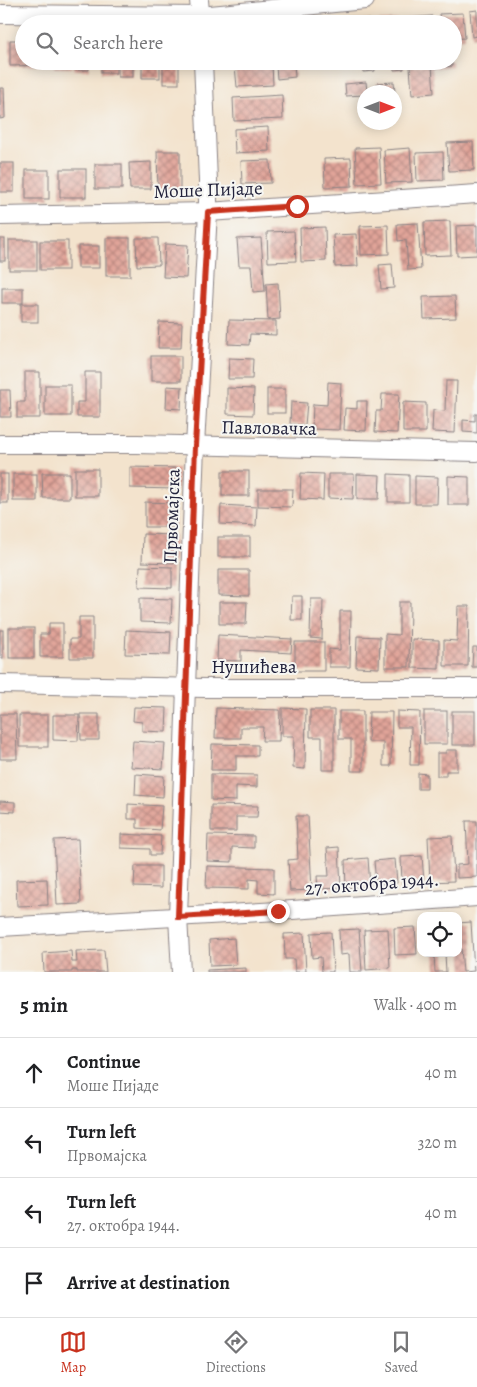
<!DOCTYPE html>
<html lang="en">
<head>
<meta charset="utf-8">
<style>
	:root { --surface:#fff; --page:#f2f2f2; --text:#202124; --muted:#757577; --line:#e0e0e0; --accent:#c8321e }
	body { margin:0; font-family:Alegreya,serif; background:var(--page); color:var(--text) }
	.controls { position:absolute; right:15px; bottom:15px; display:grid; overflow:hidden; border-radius:10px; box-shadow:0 2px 12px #0003 }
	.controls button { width:45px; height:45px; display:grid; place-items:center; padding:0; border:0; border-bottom:1px solid var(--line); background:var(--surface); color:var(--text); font:25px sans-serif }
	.compass { position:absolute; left:357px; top:85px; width:45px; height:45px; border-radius:50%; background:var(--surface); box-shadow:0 2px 12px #0003; rotate:90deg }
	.stop { position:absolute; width:15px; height:15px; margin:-11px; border:4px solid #c8321e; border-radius:50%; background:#fff }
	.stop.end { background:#c8321e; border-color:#fff; box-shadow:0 1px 5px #0008 }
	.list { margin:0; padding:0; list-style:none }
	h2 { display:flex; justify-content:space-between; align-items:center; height:65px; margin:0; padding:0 20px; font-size:21px }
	h2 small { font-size:16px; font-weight:400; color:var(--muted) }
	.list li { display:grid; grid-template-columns:32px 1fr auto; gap:15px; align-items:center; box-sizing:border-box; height:70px; padding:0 20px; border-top:1px solid var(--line) }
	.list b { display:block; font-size:19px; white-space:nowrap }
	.list p { margin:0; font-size:16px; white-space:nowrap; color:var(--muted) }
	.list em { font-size:16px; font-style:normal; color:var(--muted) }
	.icon { flex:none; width:28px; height:28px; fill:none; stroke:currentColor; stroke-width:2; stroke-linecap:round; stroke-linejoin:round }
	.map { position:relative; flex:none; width:477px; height:972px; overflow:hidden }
	.search { position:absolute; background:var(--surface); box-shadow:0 2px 12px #0003; left:15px; right:15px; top:15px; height:55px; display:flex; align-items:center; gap:12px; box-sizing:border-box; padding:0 18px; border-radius:28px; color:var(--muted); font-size:19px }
	.sheet { height:345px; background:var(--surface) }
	nav { display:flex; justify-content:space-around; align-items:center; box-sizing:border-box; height:70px; border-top:1px solid var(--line); background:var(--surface); font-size:14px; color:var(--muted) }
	nav a { display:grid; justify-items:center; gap:2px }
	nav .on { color:var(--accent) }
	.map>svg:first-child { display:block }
	.building { fill:url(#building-cross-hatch) }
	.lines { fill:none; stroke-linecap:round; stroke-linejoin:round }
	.minor-casing { stroke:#8a8284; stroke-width:20 }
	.minor { stroke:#fff; stroke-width:18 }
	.route { stroke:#c8321e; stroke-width:6 }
	.labels { text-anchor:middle; stroke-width:4; stroke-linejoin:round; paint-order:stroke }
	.street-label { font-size:19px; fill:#22223b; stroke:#f6f6f2 }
</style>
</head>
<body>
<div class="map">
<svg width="477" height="972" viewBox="0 0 477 972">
	<defs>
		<pattern id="building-cross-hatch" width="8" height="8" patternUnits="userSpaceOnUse" patternTransform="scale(1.25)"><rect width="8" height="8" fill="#e1a499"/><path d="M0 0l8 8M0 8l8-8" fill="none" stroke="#b6857e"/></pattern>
	</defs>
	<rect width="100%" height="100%" fill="#f6f6f2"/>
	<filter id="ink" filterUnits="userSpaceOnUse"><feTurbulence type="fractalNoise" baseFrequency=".02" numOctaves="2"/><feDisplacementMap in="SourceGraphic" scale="10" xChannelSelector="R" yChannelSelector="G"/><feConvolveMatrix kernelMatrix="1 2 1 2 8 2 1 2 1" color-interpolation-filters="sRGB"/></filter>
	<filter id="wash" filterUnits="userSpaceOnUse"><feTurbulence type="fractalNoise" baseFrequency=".0096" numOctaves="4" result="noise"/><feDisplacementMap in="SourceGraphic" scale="20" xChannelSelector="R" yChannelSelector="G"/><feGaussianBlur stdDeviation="1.12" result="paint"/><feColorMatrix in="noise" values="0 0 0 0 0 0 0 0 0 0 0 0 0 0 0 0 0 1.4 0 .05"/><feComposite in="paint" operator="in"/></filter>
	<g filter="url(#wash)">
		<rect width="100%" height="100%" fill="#f3e3cd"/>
		<g id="blocks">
			<g class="building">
				<polygon points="477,10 477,36 472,37 470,11"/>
				<polygon points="463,13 465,38 453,39 453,24 440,24 439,14"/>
				<polygon points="432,16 432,24 406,24 405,18"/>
				<polygon points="369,19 370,24 348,24 348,22"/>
				<polygon points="400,19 400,24 377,24 376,21"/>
				<polygon points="10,40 24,40 24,61 46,61 46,65 10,66"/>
				<rect x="54" y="61" width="18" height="7"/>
				<polygon points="74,61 88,61 89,70 74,70"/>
				<rect x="101" y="61" width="15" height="12"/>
				<rect x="118" y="61" width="15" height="16"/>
				<rect x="142" y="61" width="18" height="17"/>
				<rect x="163" y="61" width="16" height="23"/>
				<polygon points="362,61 374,61 375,71 363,72"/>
				<polygon points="393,61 403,61 404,69 394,70"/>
				<polygon points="434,61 452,61 452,66 435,68"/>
				<polygon points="272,64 273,85 237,87 235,66"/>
				<polygon points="294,64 295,77 277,79 276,66"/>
				<polygon points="432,65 434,93 412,95 410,67"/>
				<polygon points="366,82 367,92 364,92 364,95 346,96 345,84"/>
				<polygon points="394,82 395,92 377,92 377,83"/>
				<polygon points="0,88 4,88 5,118 0,119"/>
				<polygon points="282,95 283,119 234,121 233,98"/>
				<polygon points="268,127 269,151 235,153 234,129"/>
				<polygon points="473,142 474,170 449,171 447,143"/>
				<polygon points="379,147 381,183 357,184 355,148"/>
				<polygon points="410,148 412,182 386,183 384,150"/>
				<polygon points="157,151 180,151 180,190 158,190"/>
				<polygon points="443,152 444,180 417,181 416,153"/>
				<polygon points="351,158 352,186 325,187 324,159"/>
				<polygon points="270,160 271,183 242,184 241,161"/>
				<polygon points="151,162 151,189 130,189 129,163"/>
				<rect x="0" y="163" width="14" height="29"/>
				<rect x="95" y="164" width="27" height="25"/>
				<rect x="60" y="169" width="26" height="28"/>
				<rect x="26" y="170" width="23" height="29"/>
				<polygon points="450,221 451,255 425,256 424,222"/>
				<polygon points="418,223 421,269 408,270 406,240 398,241 397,224"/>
				<polygon points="388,225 389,254 361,255 360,226"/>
				<polygon points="477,225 477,255 457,256 456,226"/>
				<polygon points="325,227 326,261 301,262 300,228"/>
				<polygon points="294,231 296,261 268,262 267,232"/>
				<polygon points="356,234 358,266 335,267 333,235"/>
				<rect x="106" y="238" width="24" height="38"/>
				<polygon points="136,238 158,238 159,265 137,266"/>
				<polygon points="261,238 265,291 253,292 251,266 239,266 237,239"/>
				<rect x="0" y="239" width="5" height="22"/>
				<rect x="9" y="240" width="28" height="30"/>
				<rect x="40" y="241" width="28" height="29"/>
				<polygon points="165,244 188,245 186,278 163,277"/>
				<rect x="78" y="246" width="21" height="22"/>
				<polygon points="392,264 394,288 381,289 379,265"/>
				<polygon points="278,283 280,319 268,320 266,284"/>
				<rect x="2" y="288" width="21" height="15"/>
				<polygon points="455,296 456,318 424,319 423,297"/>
				<rect x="21" y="304" width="17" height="18"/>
				<polygon points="229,320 276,321 276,335 250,334 249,345 228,344"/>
				<polygon points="159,322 182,323 181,348 158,348"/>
				<rect x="151" y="356" width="30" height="25"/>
				<polygon points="229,358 253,359 252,379 228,379"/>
				<polygon points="25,372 40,372 40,418 17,418 17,402 25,402"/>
				<polygon points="85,372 100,372 100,417 77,417 77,402 85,402"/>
				<polygon points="446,381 457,381 455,433 432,432 433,410 445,411"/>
				<polygon points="328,382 341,383 339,430 312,429 313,404 327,405"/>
				<rect x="45" y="385" width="26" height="31"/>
				<polygon points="167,386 182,387 181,409 166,408"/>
				<polygon points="227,388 254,389 253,415 227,414"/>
				<rect x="267" y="389" width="18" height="24"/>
				<polygon points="0,390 10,390 11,417 0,417"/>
				<polygon points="382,394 399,394 397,433 375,432 376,411 381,411"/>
				<polygon points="357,401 367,401 366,431 344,430 345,408 357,409"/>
				<polygon points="291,402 307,403 305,425 290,424"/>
				<polygon points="403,402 426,403 426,432 403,432"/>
				<polygon points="475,414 477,414 477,433 463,432 463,420 475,421"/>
				<polygon points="130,467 178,468 178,489 130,488"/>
				<rect x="75" y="469" width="23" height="27"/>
				<rect x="222" y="471" width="27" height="25"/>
				<polygon points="42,473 70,473 70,498 43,498"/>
				<polygon points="301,473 324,474 323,500 300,499"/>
				<rect x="0" y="474" width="8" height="29"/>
				<rect x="13" y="474" width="24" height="27"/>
				<polygon points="328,474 354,474 353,499 328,498"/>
				<polygon points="357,474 380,475 379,499 357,499"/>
				<polygon points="388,474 409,475 409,502 388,502"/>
				<polygon points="415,476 438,477 437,504 415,504"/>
				<polygon points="448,476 469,477 469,505 448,505"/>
				<polygon points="258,489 293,489 292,507 258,506"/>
				<polygon points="145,502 176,503 175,527 145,527"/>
				<polygon points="221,505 257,507 256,526 220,524"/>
				<polygon points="143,534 175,535 174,563 142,562"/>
				<rect x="218" y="537" width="32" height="20"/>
				<polygon points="140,566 172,567 172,588 139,587"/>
				<polygon points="218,570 249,570 249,596 218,595"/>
				<polygon points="292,596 302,596 302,620 291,620"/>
				<polygon points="140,598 172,599 171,623 140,622"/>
				<polygon points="311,599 323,599 322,639 310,638"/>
				<polygon points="219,602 247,602 246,624 219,624"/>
				<polygon points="399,602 410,602 409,667 385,667 385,634 399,635"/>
				<polygon points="458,606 469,606 468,666 444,666 444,640 457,641"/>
				<polygon points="340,611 351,611 350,667 329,667 329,649 340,650"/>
				<polygon points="79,617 93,617 93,658 70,658 70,639 79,639"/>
				<polygon points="49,623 63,623 63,657 40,657 40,634 49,634"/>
				<rect x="9" y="628" width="25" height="30"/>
				<rect x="0" y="630" width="3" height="28"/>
				<polygon points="126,630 171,632 170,655 125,654"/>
				<polygon points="218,635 292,639 291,653 241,650 241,661 217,660"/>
				<polygon points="357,636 380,637 379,668 356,667"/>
				<polygon points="412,639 439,640 439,669 412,668"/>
				<rect x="295" y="642" width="29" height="29"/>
				<polygon points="473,647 477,647 477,667 472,667"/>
				<polygon points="134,707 167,708 166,732 142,731 142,722 133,721"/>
				<polygon points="216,708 280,710 279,741 262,741 263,727 241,727 241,738 215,738"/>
				<polygon points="282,708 306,709 305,769 293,768 294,736 282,736"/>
				<polygon points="310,710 334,710 334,770 322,770 322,737 310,737"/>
				<polygon points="339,711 363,711 363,771 351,771 351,739 339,739"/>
				<polygon points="397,711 420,712 419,765 410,765 411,727 397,727"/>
				<rect x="424" y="711" width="23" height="33"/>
				<rect x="452" y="711" width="23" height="34"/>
				<polygon points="369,712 392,712 391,766 383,766 383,742 368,742"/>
				<polygon points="0,714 16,714 17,759 0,759"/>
				<polygon points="80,714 99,714 99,740 81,740"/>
				<rect x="19" y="715" width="29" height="32"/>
				<polygon points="53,715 79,715 78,741 53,740"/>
				<polygon points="133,741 165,743 163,769 131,767"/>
				<polygon points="212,744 258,745 258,756 236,756 236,770 211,770"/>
				<polygon points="446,750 457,750 457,771 446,771 446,776 437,776 437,753 446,753"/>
				<polygon points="418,773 427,774 427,789 418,789"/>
				<polygon points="136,774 164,776 163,797 135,795"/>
				<polygon points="211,774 257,775 257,787 236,786 236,801 211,800"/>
				<polygon points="0,801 15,802 15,812 0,811"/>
				<polygon points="128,804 162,806 160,830 137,828 137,819 128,819"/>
				<polygon points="211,805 258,806 257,817 236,817 236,831 211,831"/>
				<polygon points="296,816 308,816 312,890 290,891 288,860 298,859"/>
				<polygon points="466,821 477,821 477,877 457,878 457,865 468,864"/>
				<polygon points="121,834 161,836 160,855 150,855 150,849 121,848"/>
				<polygon points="208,835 254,836 254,848 232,847 232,862 207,861"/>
				<polygon points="452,836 454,881 430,882 428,837"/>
				<polygon points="78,839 81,904 57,905 54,840"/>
				<polygon points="339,847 341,888 318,889 317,876 329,876 327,848"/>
				<polygon points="422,856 424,882 402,884 401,857"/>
				<polygon points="368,858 370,887 346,888 345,860"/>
				<polygon points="395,859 397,883 376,884 374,861"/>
				<polygon points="135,866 161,866 161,888 134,887"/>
				<polygon points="207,866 274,868 274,894 258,893 258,880 249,879 249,889 206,888"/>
				<polygon points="47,879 48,905 17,906 16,880"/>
				<polygon points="471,922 474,971 463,972 461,948 458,948 458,923"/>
				<polygon points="415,927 417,954 395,955 394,928"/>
				<polygon points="359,929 362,972 350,972 349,954 340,955 339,930"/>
				<polygon points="388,929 390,968 366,970 364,930"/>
				<polygon points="331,932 333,972 322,972 321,957 312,958 311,933"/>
				<polygon points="304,933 306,972 295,972 294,959 285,959 284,934"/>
				<polygon points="234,938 236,965 210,966 209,940"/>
				<polygon points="104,950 106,972 77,972 77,970 72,970 72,972 44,972 43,953 71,951 72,962 77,962 76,951"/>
				<polygon points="434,953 445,953 446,972 435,972"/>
				<polygon points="246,968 246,972 207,972 207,970"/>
			</g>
		</g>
	</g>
	<g filter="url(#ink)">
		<use href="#blocks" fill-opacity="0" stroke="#8a8284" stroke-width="1"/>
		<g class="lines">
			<g class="minor-casing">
				<g id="minor">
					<polyline points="199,0 201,24"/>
					<polyline points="0,14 200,16 365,0"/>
					<polyline points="0,216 208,212 477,194"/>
					<polyline points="0,444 137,444 477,452"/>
					<polyline points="0,684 204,688 477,688"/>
					<polyline points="0,927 278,911 477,897"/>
					<polyline points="181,972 178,917 186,687 195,446 208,212 208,181 203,61"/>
				</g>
			</g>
			<use href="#minor" class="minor"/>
		</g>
	</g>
	<g class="lines" filter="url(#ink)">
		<polyline class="route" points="278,911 178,917 195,446 208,212 297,206"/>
	</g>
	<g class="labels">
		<g class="street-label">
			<text transform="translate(208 189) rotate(-2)" y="7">Моше Пијаде</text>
			<text transform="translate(269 427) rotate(1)" y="7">Павловачка</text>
			<text transform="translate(171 516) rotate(-88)" y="7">Првомајска</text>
			<text x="254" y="673">Нушићева</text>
			<text transform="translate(372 883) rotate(-4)" y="7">27. октобра 1944.</text>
		</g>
	</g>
</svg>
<div class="controls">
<button><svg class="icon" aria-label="locate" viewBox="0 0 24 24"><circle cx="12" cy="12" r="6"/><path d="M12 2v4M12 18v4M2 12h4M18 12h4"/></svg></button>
</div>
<svg class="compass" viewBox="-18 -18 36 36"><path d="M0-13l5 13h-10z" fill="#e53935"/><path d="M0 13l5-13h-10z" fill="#757577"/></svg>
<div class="stop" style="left:297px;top:206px"></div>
<div class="stop end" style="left:278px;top:911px"></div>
<div class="search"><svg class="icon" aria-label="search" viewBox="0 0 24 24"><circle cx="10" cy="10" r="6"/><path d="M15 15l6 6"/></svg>Search here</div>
</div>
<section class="sheet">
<h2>5 min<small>Walk · 400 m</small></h2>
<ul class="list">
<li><svg class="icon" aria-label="ahead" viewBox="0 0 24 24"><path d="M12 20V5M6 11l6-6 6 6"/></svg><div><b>Continue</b><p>Моше Пијаде</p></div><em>40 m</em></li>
<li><svg class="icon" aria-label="left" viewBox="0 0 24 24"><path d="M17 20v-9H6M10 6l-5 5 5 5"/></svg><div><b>Turn left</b><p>Првомајска</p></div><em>320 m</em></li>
<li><svg class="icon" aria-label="left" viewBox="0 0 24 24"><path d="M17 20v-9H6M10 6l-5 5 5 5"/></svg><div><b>Turn left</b><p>27. октобра 1944.</p></div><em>40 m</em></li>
<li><svg class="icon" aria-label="arrive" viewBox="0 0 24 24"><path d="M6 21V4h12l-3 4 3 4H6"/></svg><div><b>Arrive at destination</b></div></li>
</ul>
</section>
<nav>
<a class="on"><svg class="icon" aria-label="map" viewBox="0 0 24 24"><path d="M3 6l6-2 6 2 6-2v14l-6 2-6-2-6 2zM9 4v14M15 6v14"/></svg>Map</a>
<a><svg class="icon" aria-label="directions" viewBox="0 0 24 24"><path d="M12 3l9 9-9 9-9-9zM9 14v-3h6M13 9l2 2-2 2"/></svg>Directions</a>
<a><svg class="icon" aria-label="saved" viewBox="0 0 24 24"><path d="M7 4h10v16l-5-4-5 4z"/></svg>Saved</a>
</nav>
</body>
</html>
